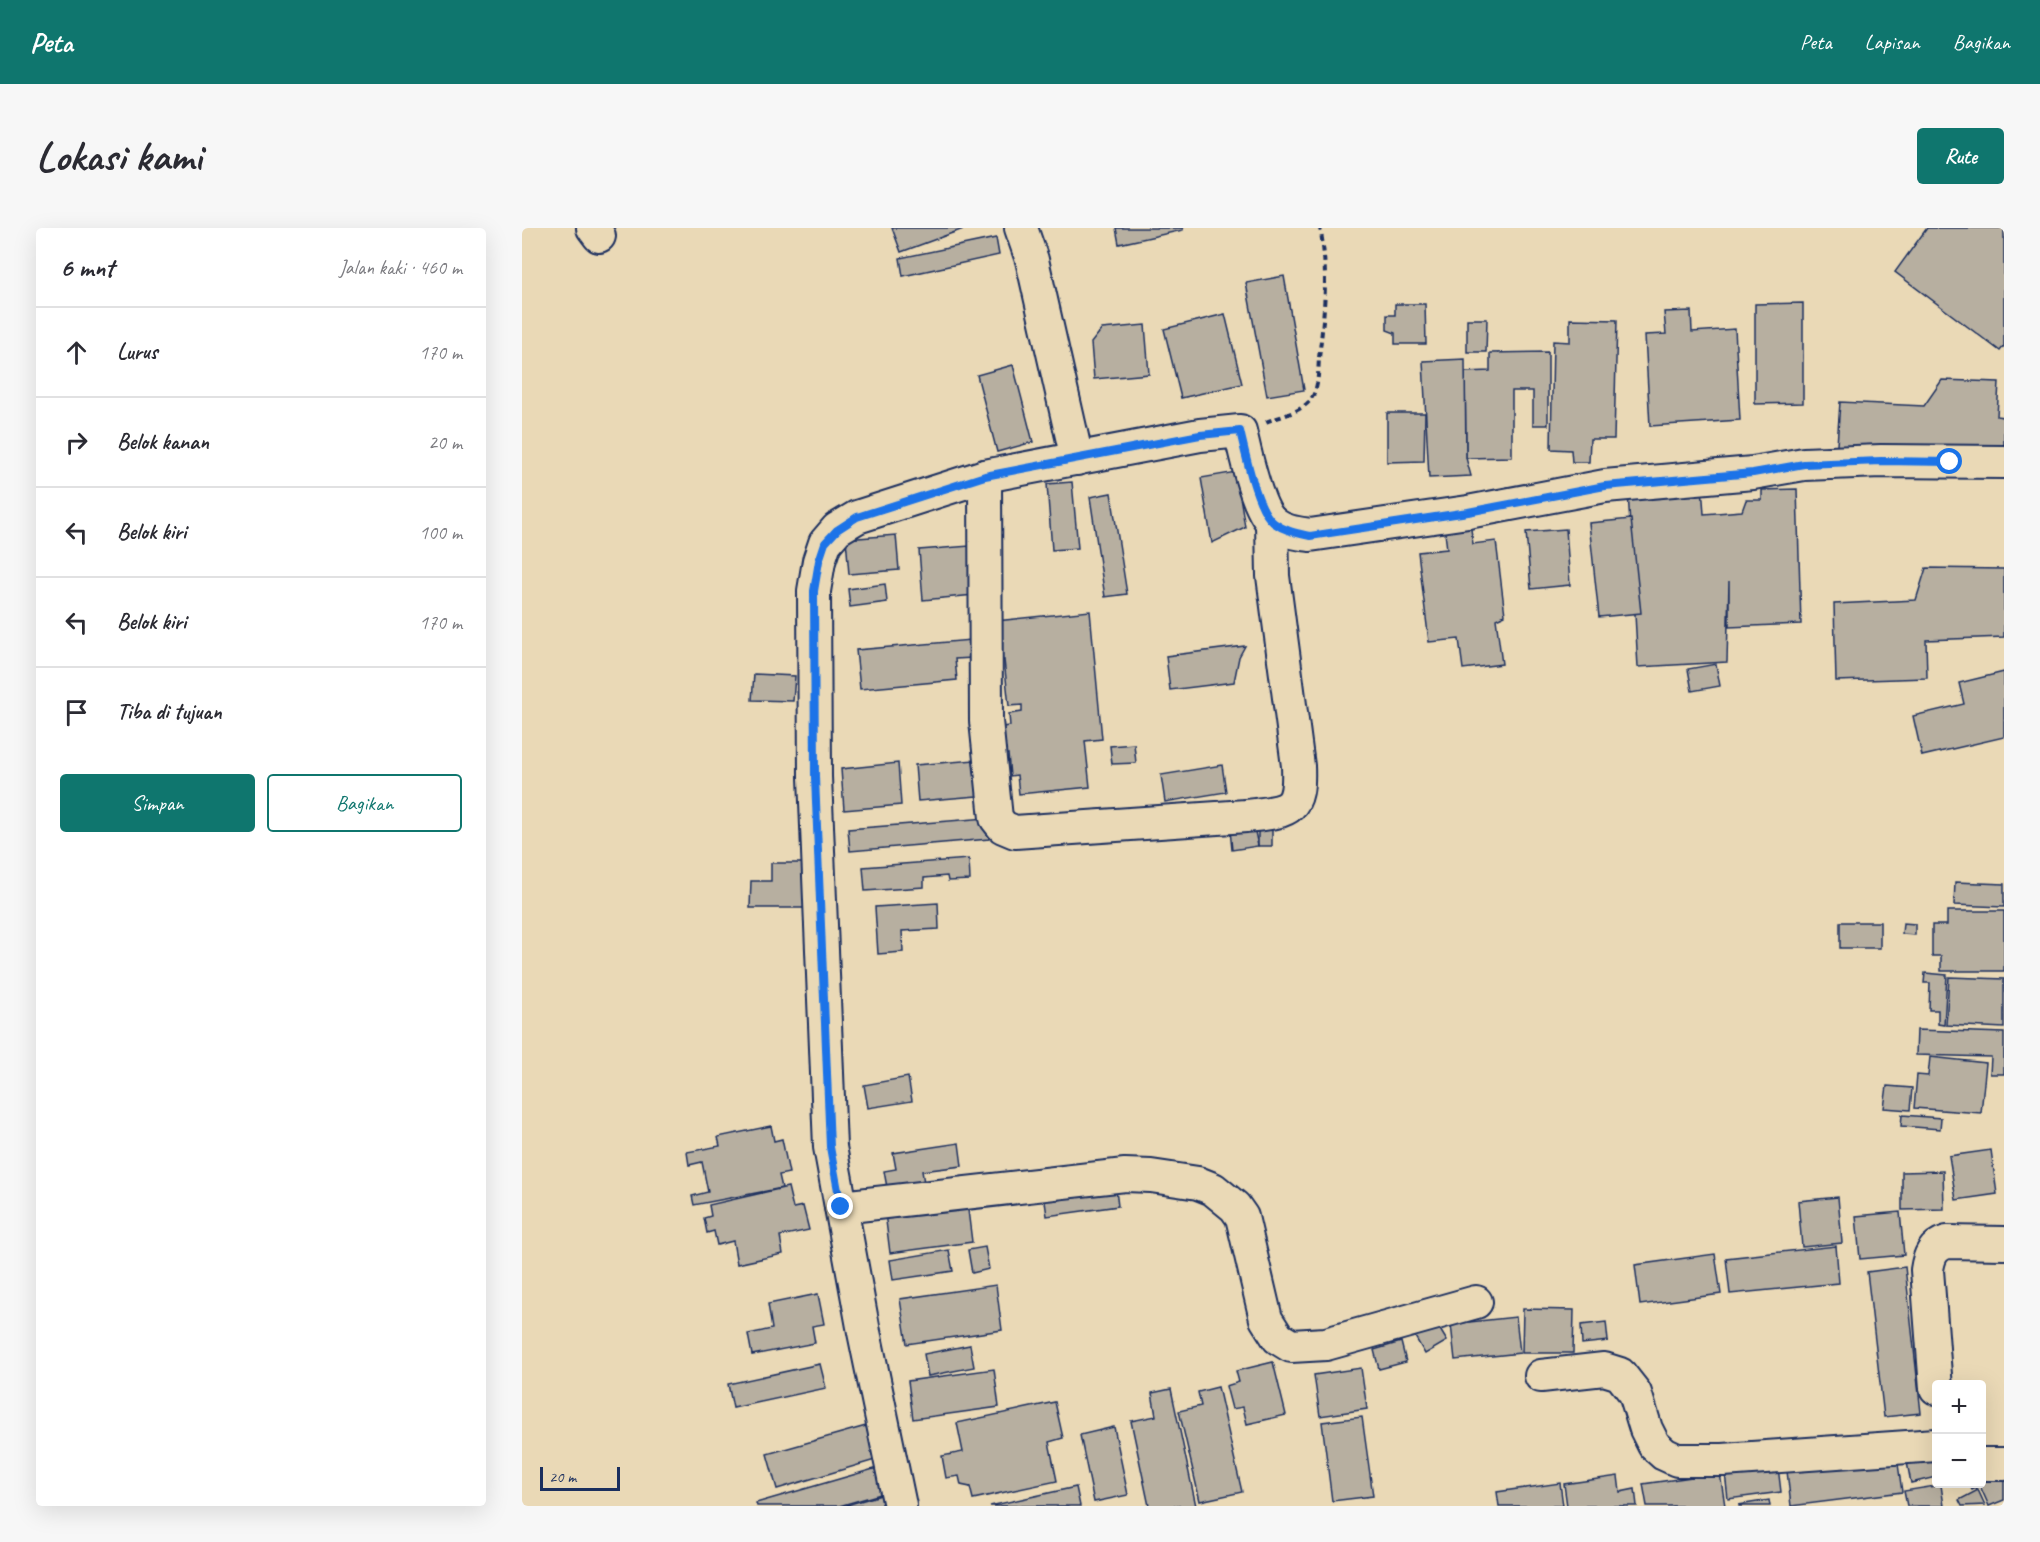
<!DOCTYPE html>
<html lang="id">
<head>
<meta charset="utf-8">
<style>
	:root { --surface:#fff; --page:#f7f7f7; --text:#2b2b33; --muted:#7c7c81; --line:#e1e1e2; --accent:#0f766e }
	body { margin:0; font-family:Caveat,sans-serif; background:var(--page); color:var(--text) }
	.controls { position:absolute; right:18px; bottom:18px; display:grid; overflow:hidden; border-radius:6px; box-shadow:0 6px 24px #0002 }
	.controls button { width:54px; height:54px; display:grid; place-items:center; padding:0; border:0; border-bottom:2px solid var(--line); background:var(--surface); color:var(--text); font:30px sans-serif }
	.scale { position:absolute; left:18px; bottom:15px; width:80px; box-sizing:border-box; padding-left:6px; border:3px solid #1b2f5e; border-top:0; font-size:16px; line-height:21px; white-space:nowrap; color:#1b2f5e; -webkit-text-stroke:4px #ead9b6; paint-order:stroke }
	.stop { position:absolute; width:18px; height:18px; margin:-14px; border:4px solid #1a73e8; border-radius:50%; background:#fff }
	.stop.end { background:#1a73e8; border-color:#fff; box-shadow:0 2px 6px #0008 }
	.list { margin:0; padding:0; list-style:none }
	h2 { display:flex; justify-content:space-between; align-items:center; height:78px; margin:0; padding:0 24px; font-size:26px }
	h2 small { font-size:20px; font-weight:400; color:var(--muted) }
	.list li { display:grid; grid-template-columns:39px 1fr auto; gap:18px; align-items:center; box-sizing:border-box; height:90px; padding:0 24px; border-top:2px solid var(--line) }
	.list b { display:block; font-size:22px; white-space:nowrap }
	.list em { font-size:20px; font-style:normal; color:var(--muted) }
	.actions { display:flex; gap:12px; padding:18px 24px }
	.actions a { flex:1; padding:14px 0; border:2px solid var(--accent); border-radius:6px; text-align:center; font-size:21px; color:var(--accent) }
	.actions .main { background:var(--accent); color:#fff }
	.icon { flex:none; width:33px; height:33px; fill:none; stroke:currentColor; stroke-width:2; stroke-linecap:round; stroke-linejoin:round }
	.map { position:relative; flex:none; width:1482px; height:1278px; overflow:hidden; border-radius:6px }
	header { display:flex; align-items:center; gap:36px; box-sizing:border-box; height:84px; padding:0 30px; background:var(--accent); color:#fff }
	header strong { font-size:28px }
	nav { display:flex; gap:33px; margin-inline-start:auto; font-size:21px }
	.intro { display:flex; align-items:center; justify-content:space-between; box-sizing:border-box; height:144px; padding:0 36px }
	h1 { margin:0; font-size:42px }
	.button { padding:15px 27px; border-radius:6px; background:var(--accent); color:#fff; font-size:21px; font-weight:700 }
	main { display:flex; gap:36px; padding:0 36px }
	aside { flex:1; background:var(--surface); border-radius:6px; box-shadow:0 6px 24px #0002 }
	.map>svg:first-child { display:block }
	.building { fill:#b7afa0; stroke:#1b2f5e; stroke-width:1.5 }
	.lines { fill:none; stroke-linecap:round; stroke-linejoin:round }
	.minor-casing { stroke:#1b2f5e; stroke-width:36 }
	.path { stroke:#1b2f5e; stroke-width:4; stroke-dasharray:6 4.5; stroke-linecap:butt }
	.minor { stroke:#ead9b6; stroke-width:32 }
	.route { stroke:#1a73e8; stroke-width:8 }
</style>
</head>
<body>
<header>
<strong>Peta</strong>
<nav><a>Peta</a><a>Lapisan</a><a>Bagikan</a></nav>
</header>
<div class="intro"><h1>Lokasi kami</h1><a class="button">Rute</a></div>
<main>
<aside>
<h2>6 mnt<small>Jalan kaki · 460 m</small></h2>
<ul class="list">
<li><svg class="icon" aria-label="ahead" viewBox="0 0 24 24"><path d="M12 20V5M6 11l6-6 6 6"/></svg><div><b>Lurus</b></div><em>170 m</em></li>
<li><svg class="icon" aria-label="right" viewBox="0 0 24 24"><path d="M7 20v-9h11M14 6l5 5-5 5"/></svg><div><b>Belok kanan</b></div><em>20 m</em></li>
<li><svg class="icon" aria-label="left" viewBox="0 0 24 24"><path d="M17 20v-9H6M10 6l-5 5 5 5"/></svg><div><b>Belok kiri</b></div><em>100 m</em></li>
<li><svg class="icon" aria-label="left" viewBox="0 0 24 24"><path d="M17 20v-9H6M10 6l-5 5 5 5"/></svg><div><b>Belok kiri</b></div><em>170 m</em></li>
<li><svg class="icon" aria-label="arrive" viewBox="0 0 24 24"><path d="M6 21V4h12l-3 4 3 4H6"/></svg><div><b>Tiba di tujuan</b></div></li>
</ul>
<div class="actions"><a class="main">Simpan</a><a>Bagikan</a></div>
</aside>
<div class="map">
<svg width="1482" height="1278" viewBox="0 0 1482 1278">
	<rect width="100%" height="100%" fill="#ead9b6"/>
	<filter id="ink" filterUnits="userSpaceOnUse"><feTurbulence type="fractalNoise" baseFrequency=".0167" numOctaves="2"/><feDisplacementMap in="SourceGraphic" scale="12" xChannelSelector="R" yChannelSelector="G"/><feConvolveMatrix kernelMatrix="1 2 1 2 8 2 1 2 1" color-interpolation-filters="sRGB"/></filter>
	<g filter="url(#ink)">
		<g class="building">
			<polygon points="370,0 444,0 379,24"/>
			<polygon points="594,0 661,0 661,2 597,16"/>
			<polygon points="1405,0 1482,0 1482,118 1478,123 1373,44"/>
			<polygon points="474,10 477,27 381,48 378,30"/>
			<polygon points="762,48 782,162 745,168 724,55"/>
			<polygon points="1281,75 1281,175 1233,176 1233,76"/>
			<polygon points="873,76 903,76 904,116 873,116 873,105 865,102 865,87 873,87"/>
			<polygon points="1169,83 1170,104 1213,101 1218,192 1128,198 1123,107 1144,106 1142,84"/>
			<polygon points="703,86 720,156 659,170 642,101"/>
			<polygon points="945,91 965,91 964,124 945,124"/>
			<polygon points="1048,91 1095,92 1092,211 1068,211 1067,234 1050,234 1049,222 1029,221 1031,113 1048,114"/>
			<polygon points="623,97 627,146 572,151 569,115 580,101"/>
			<polygon points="1026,124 1026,197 1011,197 1011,163 990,163 990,229 944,230 943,144 968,143 968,125"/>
			<polygon points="943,131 944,230 949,248 907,250 901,133"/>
			<polygon points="491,137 511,214 475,224 455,147"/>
			<polygon points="1420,152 1477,154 1475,188 1482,189 1482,239 1314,232 1318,174 1402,178"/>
			<polygon points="865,185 903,185 902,233 865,234"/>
			<polygon points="714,244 723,299 690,315 679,250"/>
			<polygon points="550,254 556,320 530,322 525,256"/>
			<polygon points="1180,258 1182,286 1220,283 1224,272 1240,272 1240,262 1275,261 1279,396 1207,399 1207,353 1205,434 1116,439 1106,263"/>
			<polygon points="589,265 605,366 583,369 568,269"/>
			<polygon points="1109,291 1119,385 1077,389 1067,295"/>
			<polygon points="948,294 951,316 974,313 983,387 974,391 980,436 941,441 937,411 907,414 896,324 925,321 922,297"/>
			<polygon points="1044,301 1048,357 1009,361 1004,304"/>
			<polygon points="374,307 377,342 327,346 324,311"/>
			<polygon points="448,318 452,367 401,372 397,322"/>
			<polygon points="1404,340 1482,341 1482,409 1404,412 1405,450 1314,453 1312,376 1394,372"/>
			<polygon points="363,356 365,374 328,379 326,361"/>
			<polygon points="568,383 580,511 563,513 568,559 497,566 495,547 488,548 486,526 482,527 480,499 488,498 487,486 500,484 500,477 487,478 482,432 478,433 474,393"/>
			<polygon points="449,412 451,430 433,431 435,452 338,461 334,422"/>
			<polygon points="723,418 717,429 712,454 648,462 644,428"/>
			<polygon points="1194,436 1198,458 1170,463 1166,441"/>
			<polygon points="1482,444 1482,509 1400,528 1391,488 1442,476 1437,455"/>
			<polygon points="232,446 273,448 271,473 230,472"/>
			<polygon points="612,516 614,535 590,536 588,518"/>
			<polygon points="453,532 455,568 396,573 393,537"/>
			<polygon points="376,535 379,577 322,582 319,541"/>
			<polygon points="700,537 704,564 643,574 639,547"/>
			<polygon points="465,590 467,611 328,623 326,601"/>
			<rect x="736" y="597" width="14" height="21"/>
			<polygon points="732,599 736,618 710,622 708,602"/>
			<polygon points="447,631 448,652 426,653 425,648 402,650 402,659 343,663 341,639"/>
			<polygon points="249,635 283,635 283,680 228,680 229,653 249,653"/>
			<polygon points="1433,654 1482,656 1482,679 1432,677"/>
			<polygon points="416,675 417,701 380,703 381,724 356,726 353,679"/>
			<polygon points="1425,683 1482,683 1482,743 1419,743 1419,728 1410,728 1410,697 1425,697"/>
			<rect x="1318" y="694" width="40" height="26"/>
			<polygon points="1381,695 1393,696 1393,707 1380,706"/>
			<polygon points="1403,745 1425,747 1422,797 1416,796 1416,782 1407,782 1408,755 1402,755"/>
			<polygon points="1427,749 1482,751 1482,800 1424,797"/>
			<polygon points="1395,802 1482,805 1482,846 1468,846 1469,829 1394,827"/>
			<polygon points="1408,829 1464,835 1459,885 1392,880 1395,847 1406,848"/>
			<polygon points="386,849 390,873 346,880 342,857"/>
			<polygon points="1365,858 1390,860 1388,882 1362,880"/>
			<polygon points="1380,887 1419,890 1418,901 1379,898"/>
			<polygon points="249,898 252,913 260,911 267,945 257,947 260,960 172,977 170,968 186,964 180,934 167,937 165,924 198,918 196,909"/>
			<polygon points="437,915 440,938 400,943 403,960 366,965 362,943 374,941 371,925"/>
			<polygon points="1469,922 1475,966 1434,972 1427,928"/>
			<polygon points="1421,943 1422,981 1380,982 1380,944"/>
			<polygon points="593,954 596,978 525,988 522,966"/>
			<polygon points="266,959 271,980 281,978 287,1002 258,1008 261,1026 215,1036 211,1013 195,1017 192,1003 185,1005 182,990 189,988 187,977"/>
			<polygon points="1316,969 1320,1015 1280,1019 1276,973"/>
			<polygon points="445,974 450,1014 368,1025 363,985"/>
			<polygon points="1378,984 1382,1027 1338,1031 1334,988"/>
			<polygon points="1314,1018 1317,1055 1208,1066 1204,1030"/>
			<polygon points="463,1019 467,1041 450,1045 446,1022"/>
			<polygon points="427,1022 431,1043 371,1052 368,1032"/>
			<polygon points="1193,1026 1199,1066 1118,1077 1113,1037"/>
			<polygon points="1383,1039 1399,1185 1362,1189 1345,1044"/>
			<polygon points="474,1057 480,1102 385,1116 378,1071"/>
			<polygon points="296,1066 302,1096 290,1098 293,1115 230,1127 226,1106 250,1101 246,1076"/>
			<polygon points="1001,1081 1052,1082 1051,1125 1000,1125"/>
			<polygon points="994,1089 998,1125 933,1132 929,1096"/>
			<polygon points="1084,1094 1086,1113 1060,1116 1059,1097"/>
			<polygon points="914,1095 925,1113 903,1126 892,1107"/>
			<polygon points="879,1114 884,1134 857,1141 852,1122"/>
			<polygon points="448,1117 452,1139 406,1148 402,1126"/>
			<polygon points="751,1134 764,1187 725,1196 721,1179 710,1181 704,1158 717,1154 714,1143"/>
			<polygon points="298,1136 304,1160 211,1180 206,1156"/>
			<polygon points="839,1140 845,1181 798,1188 792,1147"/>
			<polygon points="472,1141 477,1179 391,1191 386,1153"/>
			<polygon points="696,1159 720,1264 678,1273 657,1183 679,1178 676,1164"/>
			<polygon points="649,1161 674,1278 627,1278 609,1193 634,1188 630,1165"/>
			<polygon points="533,1174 541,1210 527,1214 535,1253 451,1271 448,1259 439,1257 437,1248 424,1250 420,1228 441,1224 435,1195"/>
			<polygon points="840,1189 851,1268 810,1273 800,1194"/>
			<polygon points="344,1198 353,1232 255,1261 245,1226"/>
			<polygon points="592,1199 606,1267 572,1274 558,1207"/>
			<polygon points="1414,1224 1414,1249 1389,1255 1384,1229"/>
			<polygon points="1375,1229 1380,1264 1269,1278 1265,1243"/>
			<polygon points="362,1238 369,1263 317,1278 235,1278 234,1275"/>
			<polygon points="1256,1239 1259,1264 1206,1271 1203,1245"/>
			<polygon points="1474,1239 1480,1253 1482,1252 1482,1272 1467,1278 1458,1258 1450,1262 1447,1256 1460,1256 1460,1246"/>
			<polygon points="1198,1245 1203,1278 1125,1278 1121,1256"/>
			<polygon points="1096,1248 1098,1264 1113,1261 1115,1278 1045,1278 1042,1256"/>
			<polygon points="1038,1255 1041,1278 977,1278 975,1264"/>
			<polygon points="1419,1257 1422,1278 1385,1278 1382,1263"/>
			<polygon points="554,1259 558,1278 468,1278"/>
			<polygon points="1456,1262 1463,1277 1440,1278 1437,1272"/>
			<polygon points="366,1265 370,1278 321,1278"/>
			<polygon points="1247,1272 1248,1278 1217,1278 1217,1277"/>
		</g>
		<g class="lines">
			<g class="minor-casing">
				<g id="minor">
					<polyline points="71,0 77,8"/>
					<polyline points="499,0 510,32 555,231"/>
					<path d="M463,248L464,493L474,590L481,599L493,604L724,588C766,583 778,585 776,538L751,348L750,294"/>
					<polyline points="319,979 603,947 629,948 676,955 691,961 713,979 720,989 744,1091 756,1110 769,1118 804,1116 954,1074"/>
					<polyline points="1019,1148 1082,1141 1098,1146 1113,1165 1124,1201 1132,1217 1142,1226 1155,1232 1201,1232 1414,1217"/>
					<path d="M1414,1160L1405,1042C1407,1028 1411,1018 1425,1014L1482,1015"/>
					<polyline points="1460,1236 1482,1236"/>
					<path d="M378,1278L342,1104L308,919L293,549L292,363L297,333L303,315L315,301L335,289L463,248L678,207L718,203C723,224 735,283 752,296C763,304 775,305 788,307L946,284L1083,258L1231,245L1282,236L1359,233L1482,234"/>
				</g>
			</g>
			<path class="path" d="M744,194C759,188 780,184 789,171C797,160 796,143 797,130C802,86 807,44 798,0"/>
			<use href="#minor" class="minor"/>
		</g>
	</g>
	<g class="lines" filter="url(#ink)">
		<path class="route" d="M319,979L308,919L293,549L292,363L297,333L303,315L315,302L335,289L463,248L678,207L718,203C723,224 735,283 752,295C763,303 775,305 788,308L946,284L1083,258L1231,245L1282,236L1359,233L1428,234"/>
	</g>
</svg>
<div class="controls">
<button>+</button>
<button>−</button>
</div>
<div class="scale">20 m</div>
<div class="stop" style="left:1428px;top:234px"></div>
<div class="stop end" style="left:319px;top:979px"></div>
</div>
</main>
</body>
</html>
